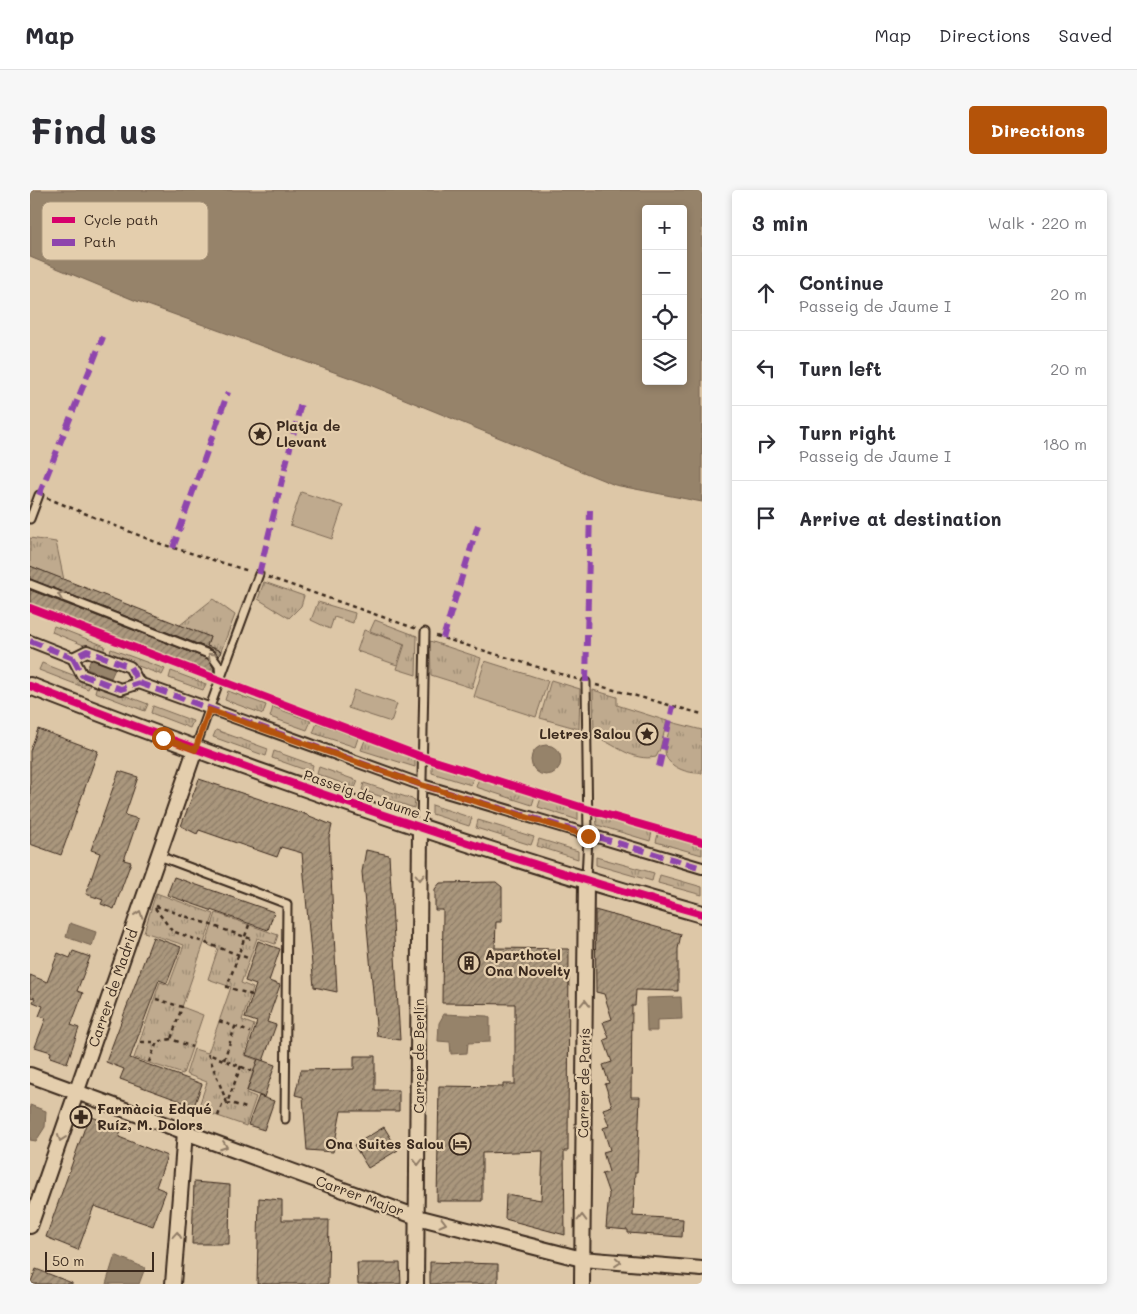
<!DOCTYPE html>
<html lang="en">
<head>
<meta charset="utf-8">
<style>
	:root { --surface:#fff; --page:#f7f7f7; --text:#2b2b33; --muted:#7c7c81; --line:#e1e1e2; --accent:#b45309 }
	body { margin:0; font-family:Mali,sans-serif; background:var(--page); color:var(--text) }
	.controls { position:absolute; right:15px; top:15px; display:grid; overflow:hidden; border-radius:5px; box-shadow:0 2px 8px #0003 }
	.controls button { width:45px; height:45px; display:grid; place-items:center; padding:0; border:0; border-bottom:1px solid var(--line); background:var(--surface); color:var(--text); font:25px sans-serif }
	.scale { position:absolute; left:15px; bottom:12px; width:109px; box-sizing:border-box; padding-left:5px; border:2px solid #3b2a1e; border-top:0; font-size:14px; line-height:18px; white-space:nowrap; color:#3b2a1e; -webkit-text-stroke:4px #e4cead; paint-order:stroke }
	.stop { position:absolute; width:15px; height:15px; margin:-11px; border:4px solid #b45309; border-radius:50%; background:#fff }
	.stop.end { background:#b45309; border-color:#fff; box-shadow:0 1px 5px #0008 }
	.list { margin:0; padding:0; list-style:none }
	h2 { display:flex; justify-content:space-between; align-items:center; height:65px; margin:0; padding:0 20px; font-size:21px }
	h2 small { font-size:16px; font-weight:400; color:var(--muted) }
	.list li { display:grid; grid-template-columns:32px 1fr auto; gap:15px; align-items:center; box-sizing:border-box; height:75px; padding:0 20px; border-top:1px solid var(--line) }
	.list b { display:block; font-size:19px; white-space:nowrap }
	.list p { margin:0; font-size:16px; white-space:nowrap; color:var(--muted) }
	.list em { font-size:16px; font-style:normal; color:var(--muted) }
	.icon { flex:none; width:28px; height:28px; fill:none; stroke:currentColor; stroke-width:2; stroke-linecap:round; stroke-linejoin:round }
	.map { position:relative; flex:none; width:672px; height:1094px; overflow:hidden; border-radius:5px }
	header { display:flex; align-items:center; gap:30px; box-sizing:border-box; height:70px; padding:0 25px; background:var(--surface); border-bottom:1px solid var(--line) }
	header strong { font-size:24px }
	nav { display:flex; gap:28px; margin-inline-start:auto; font-size:18px }
	.intro { display:flex; align-items:center; justify-content:space-between; box-sizing:border-box; height:120px; padding:0 30px }
	h1 { margin:0; font-size:35px }
	.button { padding:12px 22px; border-radius:5px; background:var(--accent); color:#fff; font-size:18px; font-weight:700 }
	main { display:flex; gap:30px; padding:0 30px }
	aside { flex:1; background:var(--surface); border-radius:5px; box-shadow:0 2px 8px #0003 }
	.map>svg:first-child { display:block }
	.park { fill:url(#park-tufts); stroke:#7d6a56 }
	.pitch { fill:#bfaa8e; stroke:#7d6a56 }
	.water { fill:#96836b; stroke:#725f4c; fill-rule:evenodd }
	.building { fill:url(#building-hatch); stroke:#3b2a1e }
	.lines { fill:none; stroke-linecap:round; stroke-linejoin:round }
	.service-casing { stroke:#3b2a1e; stroke-width:11 }
	.pedestrian-casing { stroke:#3b2a1e; stroke-width:14 }
	.minor-casing { stroke:#3b2a1e; stroke-width:18 }
	.tertiary-casing { stroke:#3b2a1e; stroke-width:20 }
	.path { stroke:#3b2a1e; stroke-width:2.5; stroke-dasharray:4 4; stroke-linecap:butt }
	.service { stroke:#e4cead; stroke-width:7 }
	.pedestrian { stroke:#e4cead; stroke-width:10 }
	.minor { stroke:#e4cead; stroke-width:14 }
	.tertiary { stroke:#e4cead; stroke-width:16 }
	.quiet { stroke:#8e44ad; stroke-width:6; stroke-dasharray:12 6; stroke-linecap:butt }
	.cycleway-casing { stroke:#e4cead; stroke-width:11 }
	.cycleway { stroke:#d6006c; stroke-width:8 }
	.oneway { stroke:#907c66 }
	.route { stroke:#b45309; stroke-width:6 }
	.labels { text-anchor:middle; stroke-width:4.5; stroke-linejoin:round; paint-order:stroke }
	.poi-label { font-size:14px; font-weight:bold; fill:#3b2a1e; stroke:#e4cead; text-anchor:start }
	.street-label { font-size:14px; fill:#3b2a1e; stroke:#e4cead }
	.key { fill:#e4cead; stroke:#b19d82; stroke-width:1 }
	.key-label { font-size:14px; fill:#3b2a1e }
</style>
</head>
<body>
<header>
<strong>Map</strong>
<nav><a>Map</a><a>Directions</a><a>Saved</a></nav>
</header>
<div class="intro"><h1>Find us</h1><a class="button">Directions</a></div>
<main>
<div class="map">
<svg width="672" height="1094" viewBox="0 0 672 1094">
	<defs>
		<pattern id="park-tufts" width="24" height="20" patternUnits="userSpaceOnUse" patternTransform="scale(1.25)"><rect width="24" height="20" fill="#bfaa8e"/><path d="M3 7l-1-3M5 7V3M7 7l1-3M15 17l-1-3M17 17v-4M19 17l1-3" fill="none" stroke="#9c8b73"/></pattern>
		<pattern id="building-hatch" width="6" height="6" patternUnits="userSpaceOnUse" patternTransform="scale(1.25)"><rect width="6" height="6" fill="#aa977d"/><path d="M-1 1l2-2M0 6l6-6M5 7l2-2" fill="none" stroke="#8c7b66"/></pattern>
	</defs>
	<rect width="100%" height="100%" fill="#ddc7a7"/>
	<filter id="ink" filterUnits="userSpaceOnUse"><feTurbulence type="fractalNoise" baseFrequency=".02" numOctaves="2"/><feDisplacementMap in="SourceGraphic" scale="10" xChannelSelector="R" yChannelSelector="G"/><feConvolveMatrix kernelMatrix="1 2 1 2 8 2 1 2 1" color-interpolation-filters="sRGB"/></filter>
	<g filter="url(#ink)">
		<g class="park">
			<polygon points="0,348 26,352 34,390 0,376"/>
			<polygon points="234,392 274,406 271,416 259,428 228,409"/>
			<polygon points="183,409 205,425 191,461 177,456 180,447 150,435"/>
			<polygon points="288,412 325,423 323,433 304,427 300,439 281,430"/>
			<polygon points="345,430 387,446 386,485 367,479 375,454 340,441"/>
			<polygon points="24,436 75,456 73,463 22,442"/>
			<polygon points="400,451 451,468 442,498 401,485"/>
			<polygon points="81,459 135,479 132,485 79,465"/>
			<polygon points="12,473 61,492 58,499 9,480"/>
			<polygon points="141,481 176,494 173,500 139,488"/>
			<polygon points="521,490 550,499 549,539 510,528"/>
			<polygon points="67,495 118,514 115,521 65,502"/>
			<path d="M563,500L587,507V515L637,531L630,559L626,567C602,572 585,554 564,546Z"/>
			<polygon points="198,501 236,515 233,524 195,510"/>
			<polygon points="123,516 163,531 160,538 121,523"/>
			<polygon points="243,517 281,531 277,540 240,527"/>
			<path d="M641,532L672,540V583C658,584 635,577 635,560C636,551 639,541 641,532Z"/>
			<polygon points="287,533 328,548 325,557 283,543"/>
			<polygon points="186,540 238,559 236,566 183,547"/>
			<polygon points="335,550 385,567 385,577 331,560"/>
			<polygon points="244,561 283,575 281,582 242,568"/>
			<polygon points="402,573 444,586 441,595 402,583"/>
			<polygon points="289,577 328,591 325,598 287,584"/>
			<polygon points="449,588 505,606 502,615 446,597"/>
			<polygon points="334,593 385,610 384,618 332,600"/>
			<polygon points="511,608 548,620 548,630 508,617"/>
			<polygon points="402,615 442,628 439,636 402,624"/>
			<polygon points="566,625 622,642 620,651 567,635"/>
			<polygon points="448,630 504,647 501,655 446,638"/>
			<polygon points="628,644 672,656 672,665 626,652"/>
			<polygon points="509,649 548,661 548,669 507,656"/>
			<polygon points="566,667 624,683 622,691 566,675"/>
			<polygon points="630,685 672,697 672,705 628,693"/>
			<polygon points="126,703 184,724 152,817 173,825 153,884 104,868 130,792 139,795 154,755 114,742"/>
			<polygon points="186,723 248,745 245,754 227,748 211,793 223,798 212,830 224,835 214,865 227,870 216,903 226,907 216,936 168,919 177,892 156,884 164,859 178,863 201,797 178,789 188,759 176,754"/>
		</g>
		<g class="pitch">
			<polygon points="271,302 313,316 302,349 260,335"/>
			<polygon points="334,440 374,454 367,475 327,461"/>
			<polygon points="455,471 518,491 506,527 444,507"/>
			<polygon points="324,500 367,514 361,532 318,518"/>
		</g>
		<g class="water">
			<path d="M0,0H672V312L585,295L340,195L104,110L0,67ZM616,19H653V191H616Z"/>
			<polygon points="61,469 85,479 81,488 57,479"/>
			<circle cx="516" cy="570" r="15"/>
			<polygon points="40,733 66,742 62,756 36,747"/>
			<polygon points="651,807 652,829 627,830 627,841 617,841 616,808"/>
			<polygon points="414,824 457,826 460,828 460,852 438,853 437,863 421,864 420,852 408,851 409,833"/>
			<polygon points="0,915 16,921 15,937 6,951 0,950"/>
			<polygon points="85,1065 115,1078 109,1094 76,1094"/>
		</g>
		<g class="building">
			<polygon points="0,376 180,447 177,456 191,461 189,467 183,460 0,389"/>
			<polygon points="0,400 178,469 184,478 182,486 0,416"/>
			<polygon points="8,539 68,561 31,665 0,654 0,561"/>
			<polygon points="89,581 108,587 95,625 108,629 94,670 101,672 84,719 71,714 73,710 56,704 70,663 61,660"/>
			<polygon points="169,589 272,623 302,635 299,648 307,802 284,797 272,663 251,657 247,667 169,640 167,644 151,636"/>
			<polygon points="336,660 359,665 370,850 347,846 332,682"/>
			<polygon points="144,687 244,722 238,740 137,705"/>
			<polygon points="466,692 472,697 472,732 466,732 465,758 539,759 538,961 534,961 535,1045 475,1029 476,1004 511,1010 513,961 452,963 452,1011 407,1011 409,896 473,897 473,894 485,894 485,814 412,813 413,720 405,720 405,699 410,693"/>
			<polygon points="565,720 651,744 648,759 648,801 606,800 605,816 602,816 601,907 610,907 607,982 605,982 603,1026 653,1029 652,1047 598,1043 598,1040 576,1038 579,1004 572,984 579,982 573,962 580,960 573,938 579,936 573,919 582,916 575,894 579,893 573,875 582,872 574,850 579,848 573,832 582,829 574,804 566,802"/>
			<polygon points="123,747 151,757 137,793 129,790 100,868 172,894 164,916 90,889 94,879 76,872"/>
			<polygon points="228,751 250,759 239,791 250,795 237,832 246,835 233,871 216,865 227,832 215,828 226,795 215,791"/>
			<polygon points="43,761 60,767 47,801 53,803 41,835 49,838 37,873 20,867 21,862 5,857 16,828 9,826 13,816 3,812 5,808 0,807 0,785 17,792 28,763 40,768"/>
			<polygon points="324,866 345,866 345,900 369,900 369,921 311,921 303,962 277,960 273,907 265,905 271,880 324,879"/>
			<polygon points="228,869 245,875 234,907 217,901"/>
			<polygon points="229,906 244,911 234,940 218,935"/>
			<polygon points="59,926 92,938 89,947 137,966 126,997 136,1001 123,1036 64,1016 48,1060 16,1047"/>
			<polygon points="354,937 368,960 338,978 324,955"/>
			<polygon points="164,992 200,995 199,1054 162,1054"/>
			<polygon points="229,1008 252,1010 252,1030 299,1030 298,1094 227,1094"/>
			<polygon points="400,1072 468,1074 468,1094 400,1094"/>
			<polygon points="327,1073 370,1073 371,1094 328,1094"/>
			<polygon points="6,1079 42,1093 42,1094 0,1094"/>
		</g>
		<g class="lines">
			<g class="service-casing">
				<g id="service">
					<polyline points="0,329 9,305"/>
					<polyline points="0,394 181,465 189,476 190,489 165,559"/>
					<polyline points="191,487 229,384"/>
					<polyline points="391,637 395,442"/>
					<polyline points="129,666 257,714 255,929"/>
					<polyline points="556,689 558,646 556,492"/>
				</g>
			</g>
			<g class="pedestrian-casing">
				<g id="pedestrian">
					<polyline points="0,451 43,468 57,461 100,477 109,493 392,595 672,678"/>
					<polyline points="43,468 52,485 91,499 109,493"/>
				</g>
			</g>
			<g class="minor-casing">
				<g id="minor">
					<polyline points="0,885 387,1027 552,1069 672,1079"/>
					<polyline points="0,1036 165,560"/>
					<polyline points="143,1094 155,942"/>
					<polyline points="386,1094 390,638"/>
					<polyline points="552,1094 556,692"/>
				</g>
			</g>
			<g class="tertiary-casing">
				<path id="tertiary" d="M0,496C221,582 444,660 672,724"/>
			</g>
			<g class="path">
				<polyline points="17,308 128,353 219,381"/>
				<polyline points="238,387 387,439"/>
				<polyline points="406,446 547,489"/>
				<polyline points="566,495 672,524"/>
				<polyline points="126,716 224,750"/>
				<polyline points="125,718 142,741 218,768"/>
				<polyline points="219,735 197,797 222,805"/>
				<polyline points="126,809 152,817 141,849"/>
				<polyline points="189,831 220,842"/>
				<polyline points="111,852 127,852"/>
				<polyline points="194,870 205,837"/>
				<polyline points="119,872 127,852 141,849 162,857"/>
				<polyline points="211,876 197,913 178,864 222,881"/>
				<polyline points="188,926 192,915 201,913 219,919"/>
			</g>
			<use href="#service" class="service"/>
			<use href="#pedestrian" class="pedestrian"/>
			<use href="#minor" class="minor"/>
			<use href="#tertiary" class="tertiary"/>
			<g class="quiet">
				<polyline points="9,305 73,147"/>
				<polyline points="143,358 198,202"/>
				<polyline points="229,384 271,213"/>
				<polyline points="413,448 448,335"/>
				<polyline points="0,451 43,468 57,461 100,477 109,493 392,595 672,678"/>
				<polyline points="43,468 52,485 91,499 109,493"/>
				<polyline points="556,492 560,320"/>
				<polyline points="629,577 643,516"/>
			</g>
			<g class="cycleway-casing">
				<g id="cycleway">
					<polyline points="0,418 392,567 557,619 672,652"/>
					<path d="M0,496C221,582 444,660 672,724"/>
				</g>
			</g>
			<use href="#cycleway" class="cycleway"/>
		</g>
		<defs><path id="oneway-chevron" d="M-2-3.5L2.5 0L-2 3.5" fill="none" stroke-width="1.6" stroke-linecap="round" stroke-linejoin="round" transform="scale(1.25)"/></defs>
		<g class="oneway">
			<use href="#oneway-chevron" transform="translate(31 405) rotate(-159)"/>
			<use href="#oneway-chevron" transform="translate(181 466) rotate(-136)"/>
			<use href="#oneway-chevron" transform="translate(390 687) rotate(90)"/>
			<use href="#oneway-chevron" transform="translate(109 724) rotate(-71)"/>
			<use href="#oneway-chevron" transform="translate(555 813) rotate(-89)"/>
			<use href="#oneway-chevron" transform="translate(31 948) rotate(109)"/>
			<use href="#oneway-chevron" transform="translate(194 956) rotate(20)"/>
			<use href="#oneway-chevron" transform="translate(388 972) rotate(90)"/>
			<use href="#oneway-chevron" transform="translate(552 1028) rotate(-89)"/>
			<use href="#oneway-chevron" transform="translate(413 1033) rotate(14)"/>
			<use href="#oneway-chevron" transform="translate(147 1045) rotate(-85)"/>
			<use href="#oneway-chevron" transform="translate(588 1072) rotate(5)"/>
		</g>
	</g>
	<g class="lines" filter="url(#ink)">
		<polyline class="route" points="133,548 165,560 179,520 392,595 558,646"/>
	</g>
	<defs>
		<g id="sight-ring" transform="scale(1.125)"><circle r="9.5" fill="#e4cead" stroke="#3b2a1e" stroke-width="1.5"/><path d="M0-6L1.8-2.2L6-1.7L2.9 1.2L3.7 5.4L0 3.3L-3.7 5.4L-2.9 1.2L-6-1.7L-1.8-2.2Z" fill="#3b2a1e"/></g>
		<g id="building-ring" transform="scale(1.125)"><circle r="9.5" fill="#e4cead" stroke="#3b2a1e" stroke-width="1.5"/><path d="M-4-6H4V6H1V3H-1V6H-4ZM-2.5-4.3h1.7v1.8h-1.7ZM.8-4.3h1.7v1.8H.8ZM-2.5-1h1.7V.8h-1.7ZM.8-1h1.7V.8H.8Z" fill="#3b2a1e"/></g>
		<g id="pharmacy-ring" transform="scale(1.125)"><circle r="9.5" fill="#e4cead" stroke="#3b2a1e" stroke-width="1.5"/><path d="M-2-6h4v4h4v4h-4v4h-4v-4h-4v-4h4Z" fill="#3b2a1e"/></g>
		<g id="hotel-ring" transform="scale(1.125)"><circle r="9.5" fill="#e4cead" stroke="#3b2a1e" stroke-width="1.5"/><path d="M-6-4.5h1.5V1H6V5H4.5V3h-9V5H-6ZM-4 0a1.8 1.8 0 1 1 3.6 0ZM.5 0V-2.5h3Q6-2.5 6 0Z" fill="#3b2a1e"/></g>
	</defs>
	<g fill-rule="evenodd">
		<use href="#sight-ring" x="230" y="244"/>
		<use href="#sight-ring" x="617" y="544"/>
		<use href="#building-ring" x="439" y="773"/>
		<use href="#pharmacy-ring" x="51" y="927"/>
		<use href="#hotel-ring" x="430" y="954"/>
	</g>
	<g class="labels">
		<g class="poi-label">
			<text x="246" y="241">Platja de<tspan x="246" dy="16">Llevant</tspan></text>
			<text x="601" y="549" text-anchor="end">Lletres Salou</text>
			<text x="455" y="770">Aparthotel<tspan x="455" dy="16">Ona Novelty</tspan></text>
			<text x="67" y="924">Farmàcia Edqué<tspan x="67" dy="16">Ruíz, M. Dolors</tspan></text>
			<text x="414" y="959" text-anchor="end">Ona Suites Salou</text>
		</g>
		<g class="street-label">
			<text transform="translate(337 606) rotate(19)" y="5">Passeig de Jaume I</text>
			<text transform="translate(83 798) rotate(-71)" y="5">Carrer de Madrid</text>
			<text transform="translate(389 866) rotate(-90)" y="5">Carrer de Berlín</text>
			<text transform="translate(554 893) rotate(-89)" y="5">Carrer de París</text>
			<text transform="translate(330 1006) rotate(20)" y="5">Carrer Major</text>
		</g>
	</g>
	<rect x="12" y="12" width="166" height="58" rx="8" class="key"/>
	<rect x="22" y="27" width="23" height="6" fill="#d6006c"/>
	<rect x="22" y="49" width="23" height="7" fill="#8e44ad"/>
	<g class="key-label">
		<text x="54" y="35">Cycle path</text>
		<text x="54" y="57">Path</text>
	</g>
</svg>
<div class="controls">
<button>+</button>
<button>−</button>
<button><svg class="icon" aria-label="locate" viewBox="0 0 24 24"><circle cx="12" cy="12" r="6"/><path d="M12 2v4M12 18v4M2 12h4M18 12h4"/></svg></button>
<button><svg class="icon" aria-label="layers" viewBox="0 0 24 24"><path d="M12 4l9 5-9 5-9-5zM3 14l9 5 9-5"/></svg></button>
</div>
<div class="scale">50 m</div>
<div class="stop" style="left:133px;top:548px"></div>
<div class="stop end" style="left:558px;top:646px"></div>
</div>
<aside>
<h2>3 min<small>Walk · 220 m</small></h2>
<ul class="list">
<li><svg class="icon" aria-label="ahead" viewBox="0 0 24 24"><path d="M12 20V5M6 11l6-6 6 6"/></svg><div><b>Continue</b><p>Passeig de Jaume I</p></div><em>20 m</em></li>
<li><svg class="icon" aria-label="left" viewBox="0 0 24 24"><path d="M17 20v-9H6M10 6l-5 5 5 5"/></svg><div><b>Turn left</b></div><em>20 m</em></li>
<li><svg class="icon" aria-label="right" viewBox="0 0 24 24"><path d="M7 20v-9h11M14 6l5 5-5 5"/></svg><div><b>Turn right</b><p>Passeig de Jaume I</p></div><em>180 m</em></li>
<li><svg class="icon" aria-label="arrive" viewBox="0 0 24 24"><path d="M6 21V4h12l-3 4 3 4H6"/></svg><div><b>Arrive at destination</b></div></li>
</ul>
</aside>
</main>
</body>
</html>
